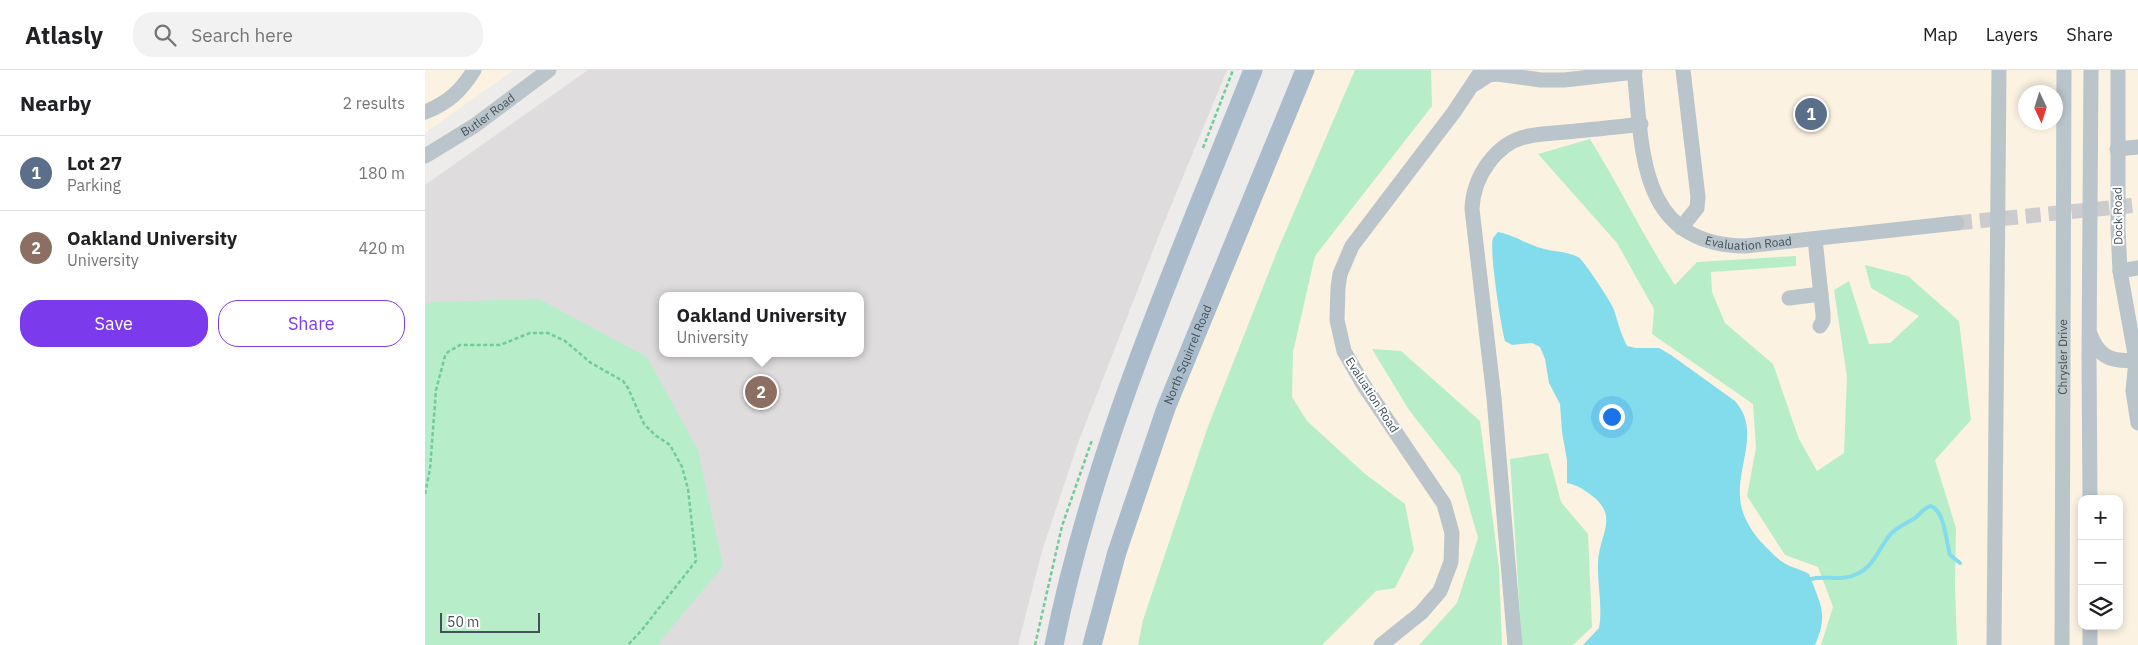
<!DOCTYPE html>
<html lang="en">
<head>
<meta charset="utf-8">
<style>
	:root { --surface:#fff; --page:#f2f2f2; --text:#202124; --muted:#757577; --line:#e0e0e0; --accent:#7c3aed }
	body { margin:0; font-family:"IBM Plex Sans",sans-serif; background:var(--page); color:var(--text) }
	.controls { position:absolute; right:15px; bottom:15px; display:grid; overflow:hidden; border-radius:10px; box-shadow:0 2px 8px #0003 }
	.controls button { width:45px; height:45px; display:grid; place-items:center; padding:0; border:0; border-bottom:1px solid var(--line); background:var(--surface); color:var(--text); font:25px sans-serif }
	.compass { position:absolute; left:1593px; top:15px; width:45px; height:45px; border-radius:50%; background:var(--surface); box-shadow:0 2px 8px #0003; rotate:176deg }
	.scale { position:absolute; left:15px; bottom:12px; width:100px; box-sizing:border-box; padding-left:5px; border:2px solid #435058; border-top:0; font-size:14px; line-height:18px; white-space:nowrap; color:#435058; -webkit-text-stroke:4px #fff; paint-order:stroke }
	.you { position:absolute; left:1186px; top:346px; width:18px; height:18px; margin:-12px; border:4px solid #fff; border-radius:50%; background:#1a73e8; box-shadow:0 0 0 8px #1a73e833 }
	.badge { display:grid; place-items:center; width:32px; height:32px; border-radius:50%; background:var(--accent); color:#fff; font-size:16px; font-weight:700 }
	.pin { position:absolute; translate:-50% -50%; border:2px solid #fff; box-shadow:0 1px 5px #0006 }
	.popup { position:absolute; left:234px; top:222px; width:205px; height:65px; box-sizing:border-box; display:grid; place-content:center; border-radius:10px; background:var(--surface); filter:drop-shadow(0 1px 4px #0005); font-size:16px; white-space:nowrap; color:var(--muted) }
	.popup b { font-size:19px; color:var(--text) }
	.popup::after { content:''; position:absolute; left:50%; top:100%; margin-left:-10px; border:10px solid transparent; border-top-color:var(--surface) }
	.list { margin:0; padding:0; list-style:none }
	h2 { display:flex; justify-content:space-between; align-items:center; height:65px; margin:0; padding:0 20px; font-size:21px }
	h2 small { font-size:16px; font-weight:400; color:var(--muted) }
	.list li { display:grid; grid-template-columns:32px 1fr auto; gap:15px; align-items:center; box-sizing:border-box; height:75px; padding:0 20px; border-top:1px solid var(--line) }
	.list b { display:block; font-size:19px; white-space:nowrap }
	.list p { margin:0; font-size:16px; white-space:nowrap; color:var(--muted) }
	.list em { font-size:16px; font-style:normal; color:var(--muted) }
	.actions { display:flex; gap:10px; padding:15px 20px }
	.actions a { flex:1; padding:11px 0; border:1px solid var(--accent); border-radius:20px; text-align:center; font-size:18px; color:var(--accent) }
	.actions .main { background:var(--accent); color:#fff }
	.icon { flex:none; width:28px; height:28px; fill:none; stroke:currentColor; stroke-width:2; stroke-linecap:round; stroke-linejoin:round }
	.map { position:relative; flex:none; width:1713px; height:575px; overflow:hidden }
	header { display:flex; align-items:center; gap:30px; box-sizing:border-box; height:70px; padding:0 25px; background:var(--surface); border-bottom:1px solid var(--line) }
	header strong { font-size:24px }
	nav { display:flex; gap:28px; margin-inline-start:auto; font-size:18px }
	.search { width:350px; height:45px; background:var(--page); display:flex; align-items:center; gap:12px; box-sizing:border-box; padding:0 18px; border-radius:20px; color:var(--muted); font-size:19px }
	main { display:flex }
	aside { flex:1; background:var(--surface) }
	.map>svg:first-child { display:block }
	.commercial { fill:#fbf2e2; fill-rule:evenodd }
	.education { fill:#dfdcdd; fill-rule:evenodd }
	.green { fill:#b7eec9 }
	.water { fill:#83dcec }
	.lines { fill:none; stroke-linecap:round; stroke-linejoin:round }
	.stream { stroke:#83dcec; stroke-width:4 }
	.minor-tunnel { stroke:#ccccce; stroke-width:15; stroke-dasharray:15 8; stroke-linecap:butt }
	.path { stroke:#6fcc99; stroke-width:2.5; stroke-dasharray:4 2.5; stroke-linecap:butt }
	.minor { stroke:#b9c4cb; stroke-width:15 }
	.major { stroke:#aabccb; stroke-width:19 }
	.labels { text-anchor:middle; stroke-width:4; stroke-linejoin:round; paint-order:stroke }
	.street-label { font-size:12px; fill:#435058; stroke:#fff }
</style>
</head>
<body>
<header>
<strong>Atlasly</strong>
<div class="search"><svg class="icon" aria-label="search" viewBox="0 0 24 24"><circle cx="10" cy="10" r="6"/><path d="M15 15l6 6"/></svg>Search here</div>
<nav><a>Map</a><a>Layers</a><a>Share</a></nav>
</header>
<main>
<aside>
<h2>Nearby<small>2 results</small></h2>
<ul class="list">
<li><span class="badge" style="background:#5c6f8a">1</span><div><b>Lot 27</b><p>Parking</p></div><em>180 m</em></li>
<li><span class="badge" style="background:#8d6e63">2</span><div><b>Oakland University</b><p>University</p></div><em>420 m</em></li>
</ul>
<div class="actions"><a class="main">Save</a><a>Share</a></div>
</aside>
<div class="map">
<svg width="1713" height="575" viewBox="0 0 1713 575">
	<rect width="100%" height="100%" fill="#eeebeb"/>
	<g class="commercial">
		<polygon points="0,0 89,0 0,63"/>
		<path d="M889,0H1713V575H676L696,501L738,371ZM1600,22H1630V52H1600ZM1657,429H1694V556H1657Z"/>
	</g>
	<path class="education" d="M163,0H802L736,160L653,373L617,481L593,575H0V115ZM237,226H435V283H237Z"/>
	<g class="green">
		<polygon points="930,0 1006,0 1007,36 890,186 868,282 867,327 882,351 939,403 980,434 989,480 970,518 951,521 897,575 713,575 718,550 782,359 851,184"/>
		<path d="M1165,69C1195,117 1219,168 1250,215L1272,192L1371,186V196L1286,202L1287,222L1300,253L1348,294L1374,369L1392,401L1419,383L1422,307L1409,220L1424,211L1444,274L1465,273L1494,246L1446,218L1440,195L1483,206L1534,251L1546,350L1510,390L1531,458L1530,515L1532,575H1396L1408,537L1393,497L1360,485L1322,426L1331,378L1328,334L1227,264L1229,239L1192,173L1113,84Z"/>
		<polygon points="114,229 222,287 273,380 298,496 232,575 0,575 0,234 8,232"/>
		<polygon points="947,279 976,281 1055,351 1074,498 1077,575 994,575 1032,533 1053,468 1035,405 984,340"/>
		<polygon points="1123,383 1136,432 1163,464 1167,557 1148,575 1097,575 1085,389"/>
	</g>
	<path class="water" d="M1073,162C1089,165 1101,174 1116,178C1128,182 1141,181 1153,187C1158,189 1187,233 1189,240C1194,255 1195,262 1202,276L1211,278H1234L1246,285L1310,331C1336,360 1312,395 1315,428C1316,445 1327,463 1339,475C1345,481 1352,489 1359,493C1367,498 1376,499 1384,504C1395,534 1404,543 1390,575H1158L1174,558C1178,536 1172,514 1173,492C1174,465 1195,446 1166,425C1158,419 1152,415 1142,413V390L1137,362L1135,334L1124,313L1120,289L1115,277L1107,273L1087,275L1080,271C1076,257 1064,180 1068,168C1069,167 1072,163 1073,162Z"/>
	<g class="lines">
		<path class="stream" d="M1386,509C1401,505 1416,512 1432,504C1449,496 1453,480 1464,466C1471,457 1481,454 1490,448C1495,444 1498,439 1505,436C1520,440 1521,472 1525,485L1535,493"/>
		<polyline class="minor-tunnel" points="1532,153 1713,135"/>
		<g class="path">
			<polyline points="778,78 808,0"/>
			<polyline points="0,424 5,399 11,320 20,286 23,282 35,275 75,275 105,263 123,263 140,271 166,293 198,311 203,318 219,354 230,365 245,375 257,397 263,419 271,491 216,561 203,575"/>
			<polyline points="610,575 637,456 667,370"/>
		</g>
		<g class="minor">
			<path id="s1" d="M1209,0C1218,80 1212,174 1320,176L1532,153"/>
			<polyline points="1050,14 1064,5 1072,4 1116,10 1139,10 1210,2"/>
			<path d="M0,42C23,33 36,21 49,0"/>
			<polyline points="1692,79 1713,77"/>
			<path id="s2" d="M0,86L49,56L124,0"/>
			<polyline points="1256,158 1272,138 1273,127 1258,0"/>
			<polyline points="1390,169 1398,244 1398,251 1395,256"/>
			<polyline points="1695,201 1713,198"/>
			<polyline points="1364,228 1396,224"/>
			<path d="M1665,264C1674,288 1687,292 1711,290L1695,201L1693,159V0"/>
			<polyline points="1713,295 1711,290 1708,321 1713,353"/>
			<polyline points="1665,429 1664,287 1666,0"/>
			<polyline points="956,575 996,543 1015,521 1026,492 1027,463 1019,434 938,314 919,281 912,250 913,218 915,204 927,176 1029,42 1057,0"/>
			<path d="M1090,575L1069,328L1047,139C1048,107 1071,72 1104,66C1119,63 1135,63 1151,61C1172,59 1194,57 1216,54"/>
			<polyline points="1569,575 1574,0"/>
			<path id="s3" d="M1637,575L1639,0"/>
			<polyline points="1665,575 1665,556"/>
		</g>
		<g class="major">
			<path d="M629,575C669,375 753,189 828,0"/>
			<path id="s4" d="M667,575L692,482L741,338L880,0"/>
		</g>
	</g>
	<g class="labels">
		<g class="street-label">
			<text dy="4" stroke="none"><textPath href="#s2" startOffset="75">Butler Road</textPath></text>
			<text transform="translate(1693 146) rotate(-91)" y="4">Dock Road</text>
			<text dy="4" stroke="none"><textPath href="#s1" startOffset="240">Evaluation Road</textPath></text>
			<text dy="4" stroke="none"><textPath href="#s4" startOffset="306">North Squirrel Road</textPath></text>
			<text dy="4" stroke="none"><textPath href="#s3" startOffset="288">Chrysler Drive</textPath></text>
			<text transform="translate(947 325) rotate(57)" y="4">Evaluation Road</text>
		</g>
	</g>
</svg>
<div class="controls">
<button>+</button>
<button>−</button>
<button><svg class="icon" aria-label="layers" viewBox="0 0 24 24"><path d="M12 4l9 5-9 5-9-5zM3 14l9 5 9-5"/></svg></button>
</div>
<svg class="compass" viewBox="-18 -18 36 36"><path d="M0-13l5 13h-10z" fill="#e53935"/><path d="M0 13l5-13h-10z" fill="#757577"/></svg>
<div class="scale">50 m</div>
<div class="you"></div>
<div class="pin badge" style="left:1386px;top:44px;background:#5c6f8a">1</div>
<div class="pin badge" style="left:336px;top:322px;background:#8d6e63">2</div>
<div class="popup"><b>Oakland University</b>University</div>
</div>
</main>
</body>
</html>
